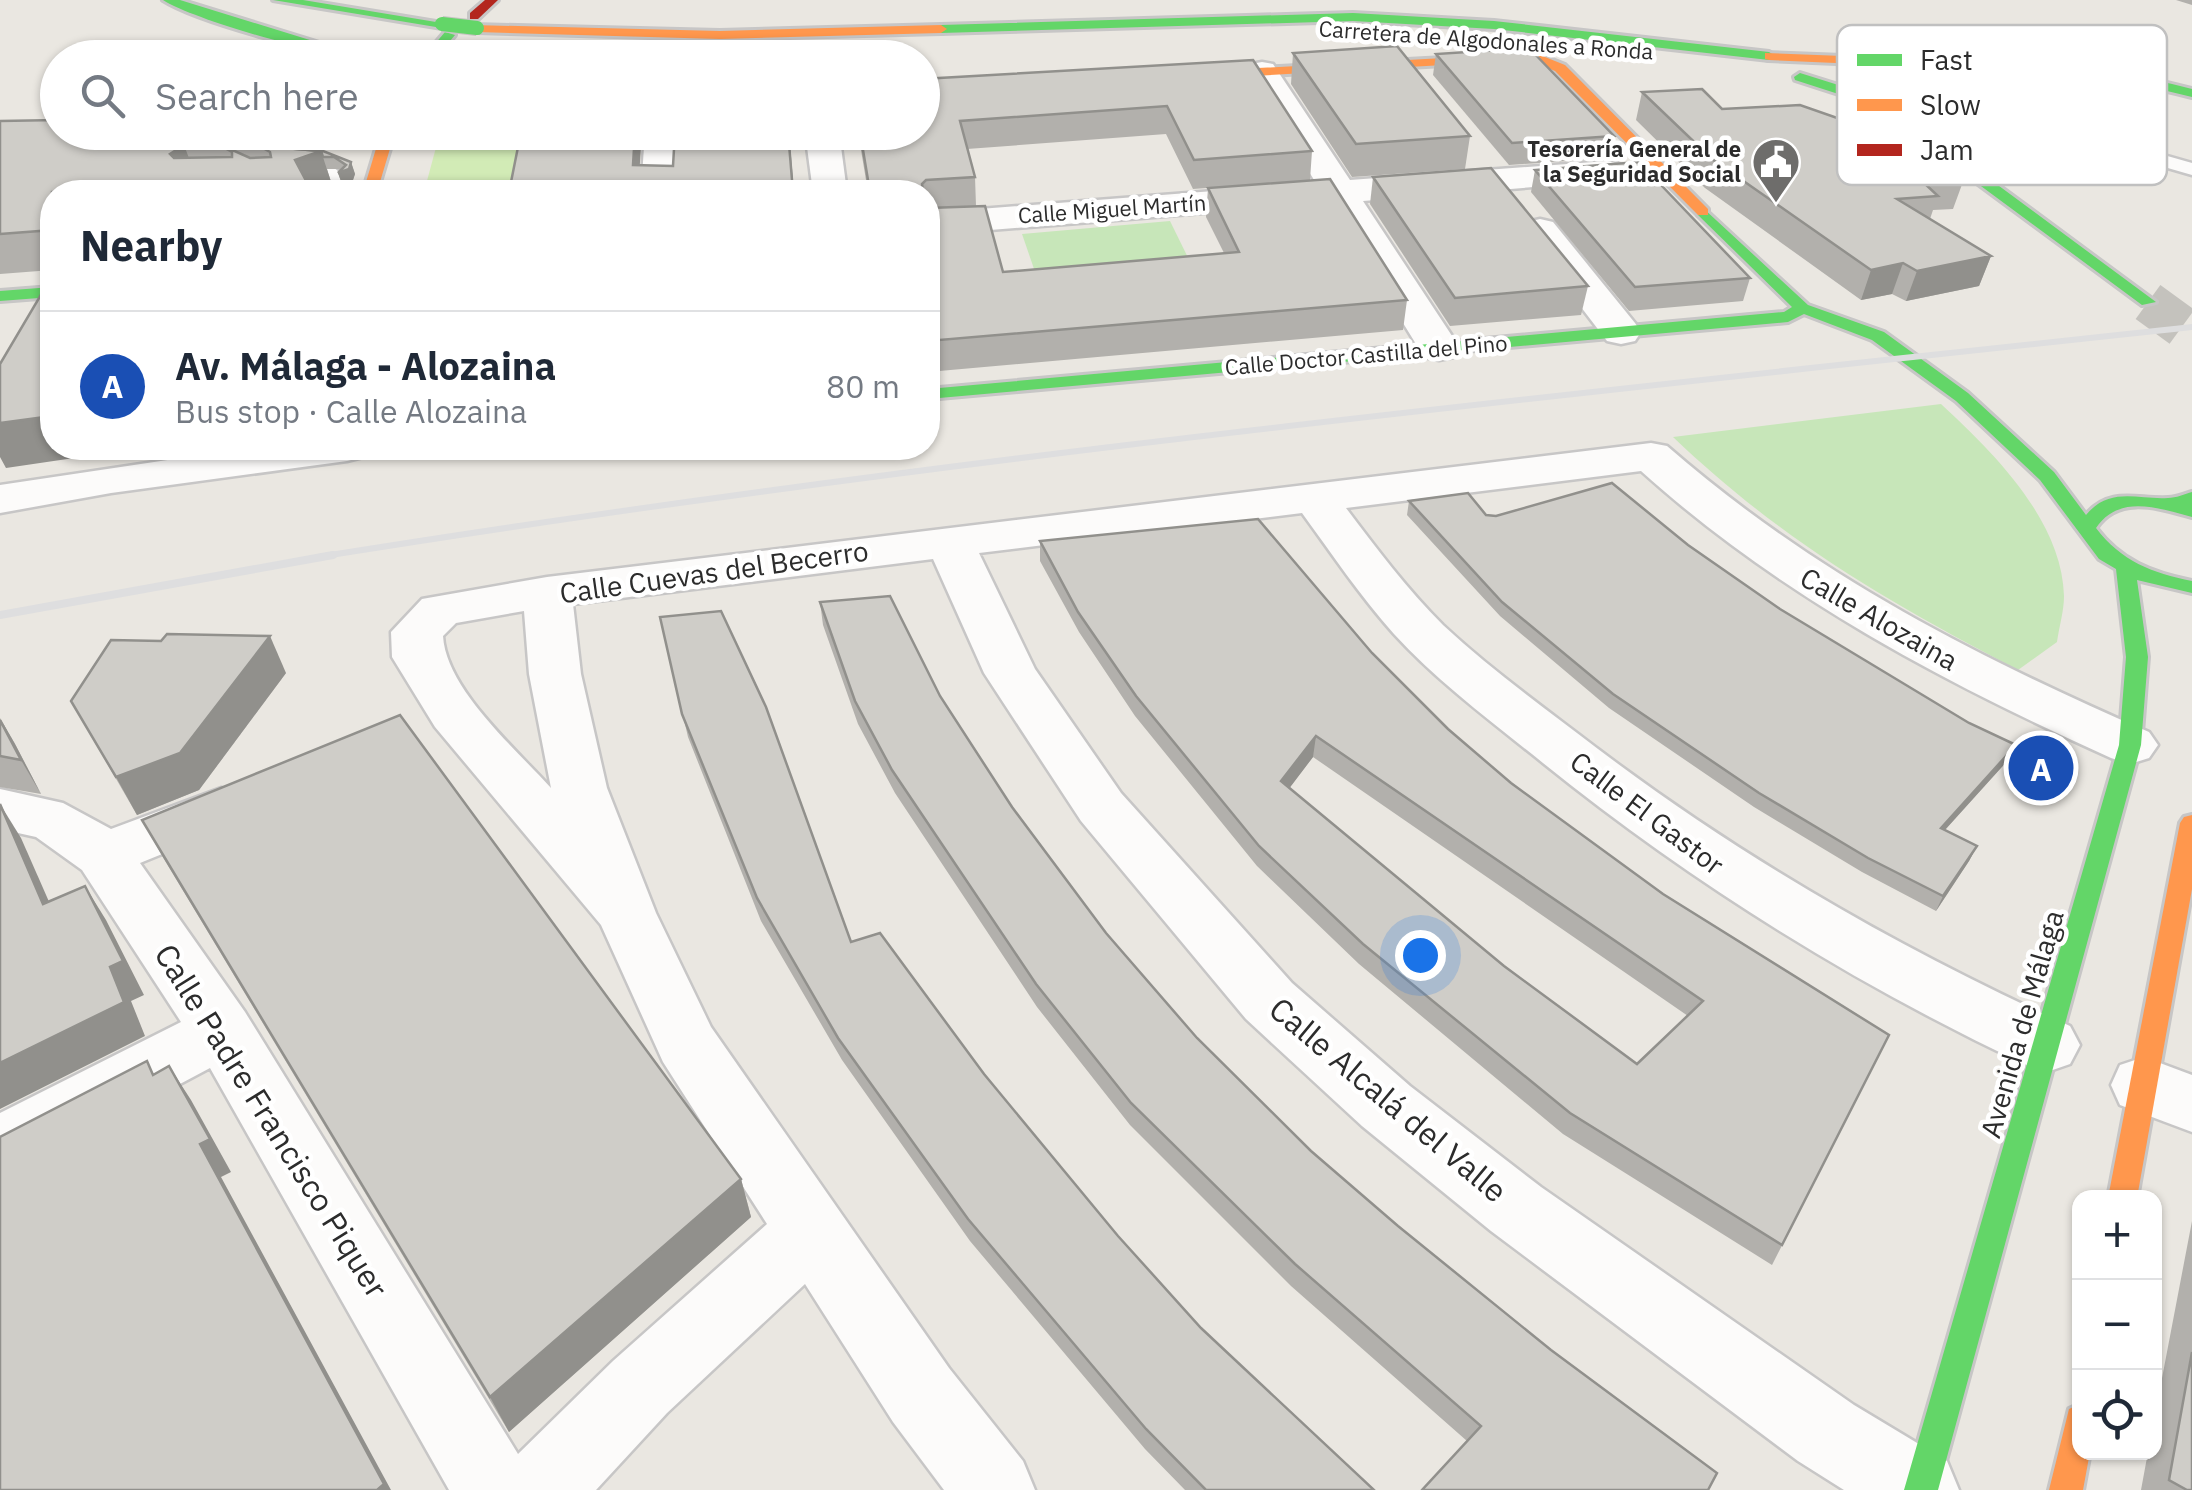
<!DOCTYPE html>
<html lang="en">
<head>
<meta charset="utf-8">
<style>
	:root { --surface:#fff; --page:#f2f2f3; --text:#1f2937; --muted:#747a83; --line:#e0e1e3; --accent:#1a73e8 }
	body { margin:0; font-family:"IBM Plex Sans",sans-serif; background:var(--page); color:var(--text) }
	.controls { position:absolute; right:30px; bottom:30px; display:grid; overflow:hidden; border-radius:20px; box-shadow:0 2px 8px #0004 }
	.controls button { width:90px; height:90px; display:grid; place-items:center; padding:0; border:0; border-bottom:2px solid var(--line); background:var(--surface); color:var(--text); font:50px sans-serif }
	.you { position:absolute; left:1420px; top:955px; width:35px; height:35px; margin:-25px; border:8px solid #fff; border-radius:50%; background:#1a73e8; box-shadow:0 0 0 15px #1a73e833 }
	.badge { display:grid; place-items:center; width:65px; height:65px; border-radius:50%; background:var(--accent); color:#fff; font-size:32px; font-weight:700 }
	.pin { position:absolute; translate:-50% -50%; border:5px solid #fff; box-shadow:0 2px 10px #0006 }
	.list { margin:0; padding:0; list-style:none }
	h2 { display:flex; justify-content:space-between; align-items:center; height:130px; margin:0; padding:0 40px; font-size:42px }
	h2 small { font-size:32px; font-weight:400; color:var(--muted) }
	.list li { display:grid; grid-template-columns:65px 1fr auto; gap:30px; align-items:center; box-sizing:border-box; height:150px; padding:0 40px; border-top:2px solid var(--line) }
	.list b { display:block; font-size:38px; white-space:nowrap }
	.list p { margin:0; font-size:32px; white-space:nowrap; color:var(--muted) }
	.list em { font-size:32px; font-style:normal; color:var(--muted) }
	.icon { flex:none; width:55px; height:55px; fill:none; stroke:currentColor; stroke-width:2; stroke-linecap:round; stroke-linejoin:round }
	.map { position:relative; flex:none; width:2192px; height:1490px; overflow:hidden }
	.search { position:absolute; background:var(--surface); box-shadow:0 2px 8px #0004; left:40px; top:40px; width:900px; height:110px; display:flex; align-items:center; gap:25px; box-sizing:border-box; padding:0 35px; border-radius:55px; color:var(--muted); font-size:38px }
	.panel { position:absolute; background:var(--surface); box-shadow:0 2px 8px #0004; left:40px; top:180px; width:900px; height:280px; border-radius:40px }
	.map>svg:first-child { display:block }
	.green { fill:#c7e6b9 }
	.pitch { fill:#d2ebb6 }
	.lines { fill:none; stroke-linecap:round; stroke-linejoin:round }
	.primary-tunnel { stroke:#c4c2bd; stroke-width:42; stroke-dasharray:42 21; stroke-linecap:butt }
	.lane-casing { stroke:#c7c6c6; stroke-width:5 }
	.street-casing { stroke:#c7c6c6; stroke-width:5 }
	.fast-casing { stroke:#c7c6c6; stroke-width:6 }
	.slow-casing { stroke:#c7c6c6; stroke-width:6 }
	.jam-casing { stroke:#c7c6c6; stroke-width:6 }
	.lane { fill:#fcfbfa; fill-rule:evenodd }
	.street { fill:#fcfbfa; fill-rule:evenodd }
	.fast { fill:#63d668; fill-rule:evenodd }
	.slow { fill:#ff974d; fill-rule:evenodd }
	.jam { fill:#b3261e; fill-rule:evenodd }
	.rail-far1 { stroke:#dededf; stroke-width:6 }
	.rail { stroke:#dededf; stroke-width:8 }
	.fast-bridge-casing { stroke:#c6c4c2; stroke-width:16; stroke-linecap:butt }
	.fast-bridge { stroke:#63d668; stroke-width:14 }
	.wall { fill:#b2b0ac; fill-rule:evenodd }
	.shaded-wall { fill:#91908c }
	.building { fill:#cfcdc8; stroke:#91908c; stroke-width:2.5; fill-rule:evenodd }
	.labels { text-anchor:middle; stroke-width:9; stroke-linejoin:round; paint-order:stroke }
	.far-street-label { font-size:22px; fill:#2c2c2c; stroke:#fff }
	.far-poi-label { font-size:22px; font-weight:bold; fill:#2c2c2c; stroke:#fff; text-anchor:end }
	.street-label { font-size:28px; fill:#2c2c2c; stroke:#fff }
	.near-street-label { font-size:32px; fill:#2c2c2c; stroke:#fff }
	.key { fill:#fff; stroke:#c0c0c0; stroke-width:2.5 }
	.key-label { font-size:28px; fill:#2c2c2c }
</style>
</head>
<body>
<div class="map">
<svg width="2192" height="1490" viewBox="0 0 2192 1490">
	<rect width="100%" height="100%" fill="#eae7e1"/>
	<g class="green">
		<polygon points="1170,221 1198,278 1042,292 1022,234"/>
		<path d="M1941,404C1993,452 2062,520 2064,596C2064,611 2059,627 2057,642L2018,670C1886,601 1781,540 1673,437Z"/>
	</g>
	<polygon class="pitch" points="533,134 522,192 424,192 438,140"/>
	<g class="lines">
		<polyline class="primary-tunnel" points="2148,302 2192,334"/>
		<g class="lane-casing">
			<g id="lane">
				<polygon points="1932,89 2192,163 2192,175 1926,98 1923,94"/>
				<path d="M291,148L324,159L346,178L343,182C332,184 291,162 282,154Z"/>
			</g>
		</g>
		<g class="street-casing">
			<g id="street">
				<polygon points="1262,62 1273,64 1350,180 1607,161 1619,164 1624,171 1619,178 1607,181 1363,201 1460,348 1454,357 1439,360 1424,357 1329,203 928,235 928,213 1316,183 1246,71 1251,64"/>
				<polygon points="371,132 367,139 355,142 89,151 77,148 72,141 82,132"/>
				<polygon points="645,132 679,132 676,192 641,192"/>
				<polygon points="805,132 839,132 847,192 813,192"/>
				<polygon points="1540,219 1553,222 1635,323 1641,332 1635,341 1621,344 1607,341 1522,230 1527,222"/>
				<path d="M1651,443L1667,446C1814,574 1972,655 2149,732L2158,745L2149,758L2130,764L2111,758C1941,681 1780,596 1641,471L1346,508C1376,548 1407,589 1443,625C1491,670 1546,709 1598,749C1745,860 1902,950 2070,1026L2080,1045L2070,1064L2047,1072L2024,1064C1851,982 1692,883 1543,763C1492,722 1438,682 1394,634C1360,596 1332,554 1302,513L979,553L1035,669L1121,793L1292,983L1410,1086L1541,1187L1854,1405L1947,1461L1959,1490H1844L1798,1461L1491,1231L1362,1126L1246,1019L1081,821L984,673L933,559L573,604L581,674L607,788L656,913L711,1027L949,1368L1023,1461L1035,1490H944L893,1422L805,1284L667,1413L596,1490H449L210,1068L24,1167L0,1176V1113L181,1022L82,870L36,837L0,829V789L63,803L111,829L221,788L241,794L250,808L241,822L140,863L245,1012L518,1454L613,1361L767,1224L663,1062L601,925L435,727L392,657L391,632L422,599L547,577ZM524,611L529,674L551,788C516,749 446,689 443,636L456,623Z"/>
				<polygon points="248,448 369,448 363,457 347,461 111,493 0,513 0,485"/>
				<polygon points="2144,1057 2192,1075 2192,1132 2120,1105 2111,1085 2120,1065"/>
			</g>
		</g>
		<g class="fast-casing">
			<g id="fast">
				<path d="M163,0H180L368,58C328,58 196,21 163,0Z"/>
				<polygon points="273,0 303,0 448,24 442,28"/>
				<polygon points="1353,13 1494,21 1769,52 1775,56 1769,60 1494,29 1353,21 941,33 935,29 941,25"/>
				<polygon points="445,32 455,35 436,58 423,58"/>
				<path d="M2023,64C2081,64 2136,75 2192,89V97C2115,78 2044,65 1965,81L1959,77Z"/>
				<polygon points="1800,73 1867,94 1903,115 2156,302 2142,305 1893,121 1857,100 1795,80 1794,77"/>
				<path d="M1703,208L1808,305L1884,332L1968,393L2054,472L2086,515C2110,486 2138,500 2168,498C2176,498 2185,494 2192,492V517C2158,508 2119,494 2096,528C2121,561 2152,573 2192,581V593L2137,580L2148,657L2141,745L1938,1490H1904L2119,745L2126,657L2116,569L2099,559L2040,480L1956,401L1872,340L1804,314L1788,322L928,399V389L1784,312L1792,307L1698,215V209Z"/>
				<polygon points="52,287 52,297 0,301 0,291"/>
			</g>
		</g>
		<g class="slow-casing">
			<g id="slow">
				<polygon points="473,25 720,31 941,25 947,29 941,33 720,39 477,32 473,31"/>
				<polygon points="1535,53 1565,65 1708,209 1708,215 1698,215 1555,71 1529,60 1185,80 1179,76 1185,72"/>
				<polygon points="1765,53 1998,62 2004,66 1998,70 1769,60 1765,59"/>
				<polygon points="381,132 395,132 377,192 363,192"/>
				<polygon points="2192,815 2192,889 2137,1198 2108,1198 2180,823 2184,817"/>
				<polygon points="2080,1404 2080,1452 2090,1452 2083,1490 2049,1490 2069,1409"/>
			</g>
		</g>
		<g class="jam-casing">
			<polygon id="jam" points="485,0 498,0 478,19 470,19 470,13"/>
		</g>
		<use href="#lane" class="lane"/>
		<use href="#street" class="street"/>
		<use href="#fast" class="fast"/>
		<use href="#slow" class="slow"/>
		<use href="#jam" class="jam"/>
		<path class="rail-far1" d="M318,557C940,457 1566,395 2192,327"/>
		<polyline class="rail" points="0,615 333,555"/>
		<g class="fast-bridge-casing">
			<polyline id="fast-bridge" points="442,24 477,28"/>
		</g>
		<use href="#fast-bridge" class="fast-bridge"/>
	</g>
	<g class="wall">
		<polygon points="2176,0 2192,0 2192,5"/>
		<polygon points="1293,53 1470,136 1465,169 1352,177 1291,84"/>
		<polygon points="1436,54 1614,136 1610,158 1509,165 1433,75"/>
		<polygon points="1253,60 1312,151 1310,180 1193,189 1166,134 967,149 975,177 976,206 951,207 1003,272 1224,253 1206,217 1208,188 1407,300 1403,330 928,372 928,192 868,192 858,132 922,132 922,79"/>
		<polygon points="1642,92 1722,109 1964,179 1953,209 1933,210 1930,219 1991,256 1979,286 1906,301 1892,294 1861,300 1705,188 1636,120"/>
		<polygon points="0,121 163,132 168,144 219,144 235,151 229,132 245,132 284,148 300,142 351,162 355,174 353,180 342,184 338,173 340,170 338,169 327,169 333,188 320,192 52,192 52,270 0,274"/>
		<polygon points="1535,170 1750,278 1743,301 1629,311 1531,192"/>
		<polygon points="1373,177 1588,286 1581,315 1450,326 1370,204"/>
		<polygon points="1409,501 1486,515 1688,545 1780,609 2009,759 1945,830 1977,846 1969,861 1936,911 1862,872 1754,807 1609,708 1500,616 1407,515"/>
		<path d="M1040,541L1372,653L1448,729L1511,783L1663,894L1889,1035L1772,1265L1563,1134L1359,964L1257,866L1135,716L1079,632L1040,561ZM1313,757L1688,1016L1637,1064L1504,966L1289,788Z"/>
		<polygon points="820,602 940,696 1012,807 1106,933 1197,1038 1311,1151 1398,1226 1551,1350 1467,1441 1291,1286 1130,1125 1037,1007 895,793 858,724 823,625"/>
		<polygon points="660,617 851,942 984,1074 1118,1236 1201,1328 1374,1490 1185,1490 1145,1449 970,1241 842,1060 761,921 688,737"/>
		<polygon points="286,673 199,790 137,815 71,701"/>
		<polygon points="0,718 15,744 41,794 0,787"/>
		<polygon points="142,820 741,1179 751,1217 509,1432 164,859"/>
		<polygon points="2192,1221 2192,1490 2141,1490 2148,1452 2154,1452 2154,1420"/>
	</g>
	<g class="shaded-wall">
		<polygon points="147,132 163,132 171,154 184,145 198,182 142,138"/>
		<polygon points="635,132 642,132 638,192 633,165"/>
		<polygon points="788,132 789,132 794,192 793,192"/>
		<polygon points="321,151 333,188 320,192 306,192 295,160"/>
		<polygon points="351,162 355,174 353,180 342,184 338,173"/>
		<polygon points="1991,256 1979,286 1906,301 1917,271"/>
		<polygon points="1903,263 1892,294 1861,300 1871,270"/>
		<polygon points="52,416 52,448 142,448 6,468 0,457 0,423"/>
		<polygon points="270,636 286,673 199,790 137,815 116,777"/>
		<polygon points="0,718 15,744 41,794 21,760"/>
		<polygon points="1316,736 1313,757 1279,802 1281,781"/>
		<polygon points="2016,745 2009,759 1934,842 1941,828"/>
		<polygon points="0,804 21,838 65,938 43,904"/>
		<polygon points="1977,846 1969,861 1936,911 1943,896"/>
		<polygon points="85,886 106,920 144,995 131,1001 145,1036 0,1109 0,1063 110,967"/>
		<polygon points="169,1066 191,1100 231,1172 221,1177 391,1490 377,1490 200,1144"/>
		<polygon points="741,1179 751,1217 509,1432 490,1397"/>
	</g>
	<g class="building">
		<polygon points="1397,46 1470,136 1356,144 1293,53"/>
		<polygon points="1529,48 1614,136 1512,143 1436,54"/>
		<polygon points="1253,60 1312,151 1194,160 1167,106 960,121 975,177 926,180 922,184 923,192 870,192 860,132 922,132 922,79"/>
		<polygon points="1702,89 1722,109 1800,105 1886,135 1964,179 1923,182 1938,196 1897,199 1991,256 1917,271 1903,263 1871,270 1712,159 1642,92"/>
		<path d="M58,120V132H147L142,138L160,145L204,141L219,144L250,158L271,157L270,152L234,132H245L284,148L321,151L295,160L312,192H52V230L0,234V121ZM184,145L221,146L232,152V157L174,158L170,154Z"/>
		<polygon points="521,132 635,132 633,165 673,166 675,132 788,132 793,192 509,192"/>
		<polygon points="300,142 351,162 349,169 338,173 346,165 334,157 323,157 321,151 284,148"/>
		<polygon points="1639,162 1750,278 1635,287 1535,170"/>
		<polygon points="1491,168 1588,286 1455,298 1373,177"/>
		<polygon points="1330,179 1407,300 928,341 928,208 985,206 1003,272 1239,252 1208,188"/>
		<polygon points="52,276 52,416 0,423 0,364"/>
		<polygon points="1612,483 1688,545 1780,609 1969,723 2016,745 1941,828 1977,846 1943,896 1868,858 1759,793 1613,694 1502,602 1409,501 1468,493 1486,515 1496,516"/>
		<path d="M1258,519L1372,653L1448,729L1511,783L1663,894L1889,1035L1782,1245L1570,1113L1363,944L1259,846L1136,696L1078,612L1040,541ZM1316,736L1703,1001L1637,1064L1504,966L1281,781Z"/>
		<polygon points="890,596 940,696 1012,807 1106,933 1197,1038 1311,1151 1398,1226 1551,1350 1717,1473 1708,1490 1422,1490 1481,1426 1295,1264 1131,1103 1036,984 892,770 855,701 820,602"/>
		<polygon points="721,611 766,707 851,942 880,933 984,1074 1118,1236 1201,1328 1374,1490 1206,1490 1146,1429 968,1219 838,1038 757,898 682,714 660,617"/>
		<polygon points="167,634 270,636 180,753 116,777 71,701 111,640 161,641"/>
		<polygon points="400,715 741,1179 490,1397 142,820"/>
		<polygon points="0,720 21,760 0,756"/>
		<polygon points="0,804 43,904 85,886 123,961 110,967 124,1002 0,1063"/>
		<polygon points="147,1061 153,1075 169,1066 210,1139 200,1144 384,1484 377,1490 0,1490 0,1137"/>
		<polygon points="2192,1352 2192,1490 2187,1490 2169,1480"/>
	</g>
	<defs>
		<g id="civic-pin" transform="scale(2.5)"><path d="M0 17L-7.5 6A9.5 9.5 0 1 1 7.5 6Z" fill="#6e6d6b" stroke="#fff"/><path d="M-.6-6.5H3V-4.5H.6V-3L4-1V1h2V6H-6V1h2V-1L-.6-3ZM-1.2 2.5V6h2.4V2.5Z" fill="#fff"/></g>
	</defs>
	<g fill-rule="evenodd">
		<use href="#civic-pin" x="1776" y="162"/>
	</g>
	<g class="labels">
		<g class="far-street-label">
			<text transform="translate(1486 40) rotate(4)" y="8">Carretera de Algodonales a Ronda</text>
			<text transform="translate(1112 209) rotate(-4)" y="8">Calle Miguel Martín</text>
			<text transform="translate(1366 355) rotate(-5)" y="8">Calle Doctor Castilla del Pino</text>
		</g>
		<g class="far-poi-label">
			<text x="1741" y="157">Tesorería General de<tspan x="1741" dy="25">la Seguridad Social</tspan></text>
		</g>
		<g class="street-label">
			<text transform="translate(714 572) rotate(-8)" y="10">Calle Cuevas del Becerro</text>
			<text transform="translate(1879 619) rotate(30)" y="10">Calle Alozaina</text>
			<text transform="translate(1647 813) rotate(37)" y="10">Calle El Gastor</text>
			<text transform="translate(2022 1024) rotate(-74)" y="10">Avenida de Málaga</text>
		</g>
		<g class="near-street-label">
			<text transform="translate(1388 1100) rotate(40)" y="11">Calle Alcalá del Valle</text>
			<text transform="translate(271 1121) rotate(58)" y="11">Calle Padre Francisco Piquer</text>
		</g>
	</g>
	<rect x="1837" y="25" width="330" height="160" rx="15" class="key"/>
	<rect x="1857" y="54" width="45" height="12" fill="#63d668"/>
	<rect x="1857" y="99" width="45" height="12" fill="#ff974d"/>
	<rect x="1857" y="144" width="45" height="12" fill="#b3261e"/>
	<g class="key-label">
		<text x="1920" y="70">Fast</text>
		<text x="1920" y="115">Slow</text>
		<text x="1920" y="160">Jam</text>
	</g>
</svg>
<div class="controls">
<button>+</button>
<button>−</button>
<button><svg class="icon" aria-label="locate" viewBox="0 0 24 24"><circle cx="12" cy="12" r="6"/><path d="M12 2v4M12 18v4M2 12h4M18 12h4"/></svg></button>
</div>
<div class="you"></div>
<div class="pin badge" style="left:2041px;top:768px;background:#1a4fb4">A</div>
<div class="search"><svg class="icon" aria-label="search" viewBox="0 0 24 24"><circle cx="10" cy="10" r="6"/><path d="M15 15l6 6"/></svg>Search here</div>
<section class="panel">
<h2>Nearby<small></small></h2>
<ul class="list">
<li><span class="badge" style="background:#1a4fb4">A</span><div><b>Av. Málaga - Alozaina</b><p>Bus stop · Calle Alozaina</p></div><em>80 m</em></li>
</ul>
</section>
</div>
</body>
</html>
